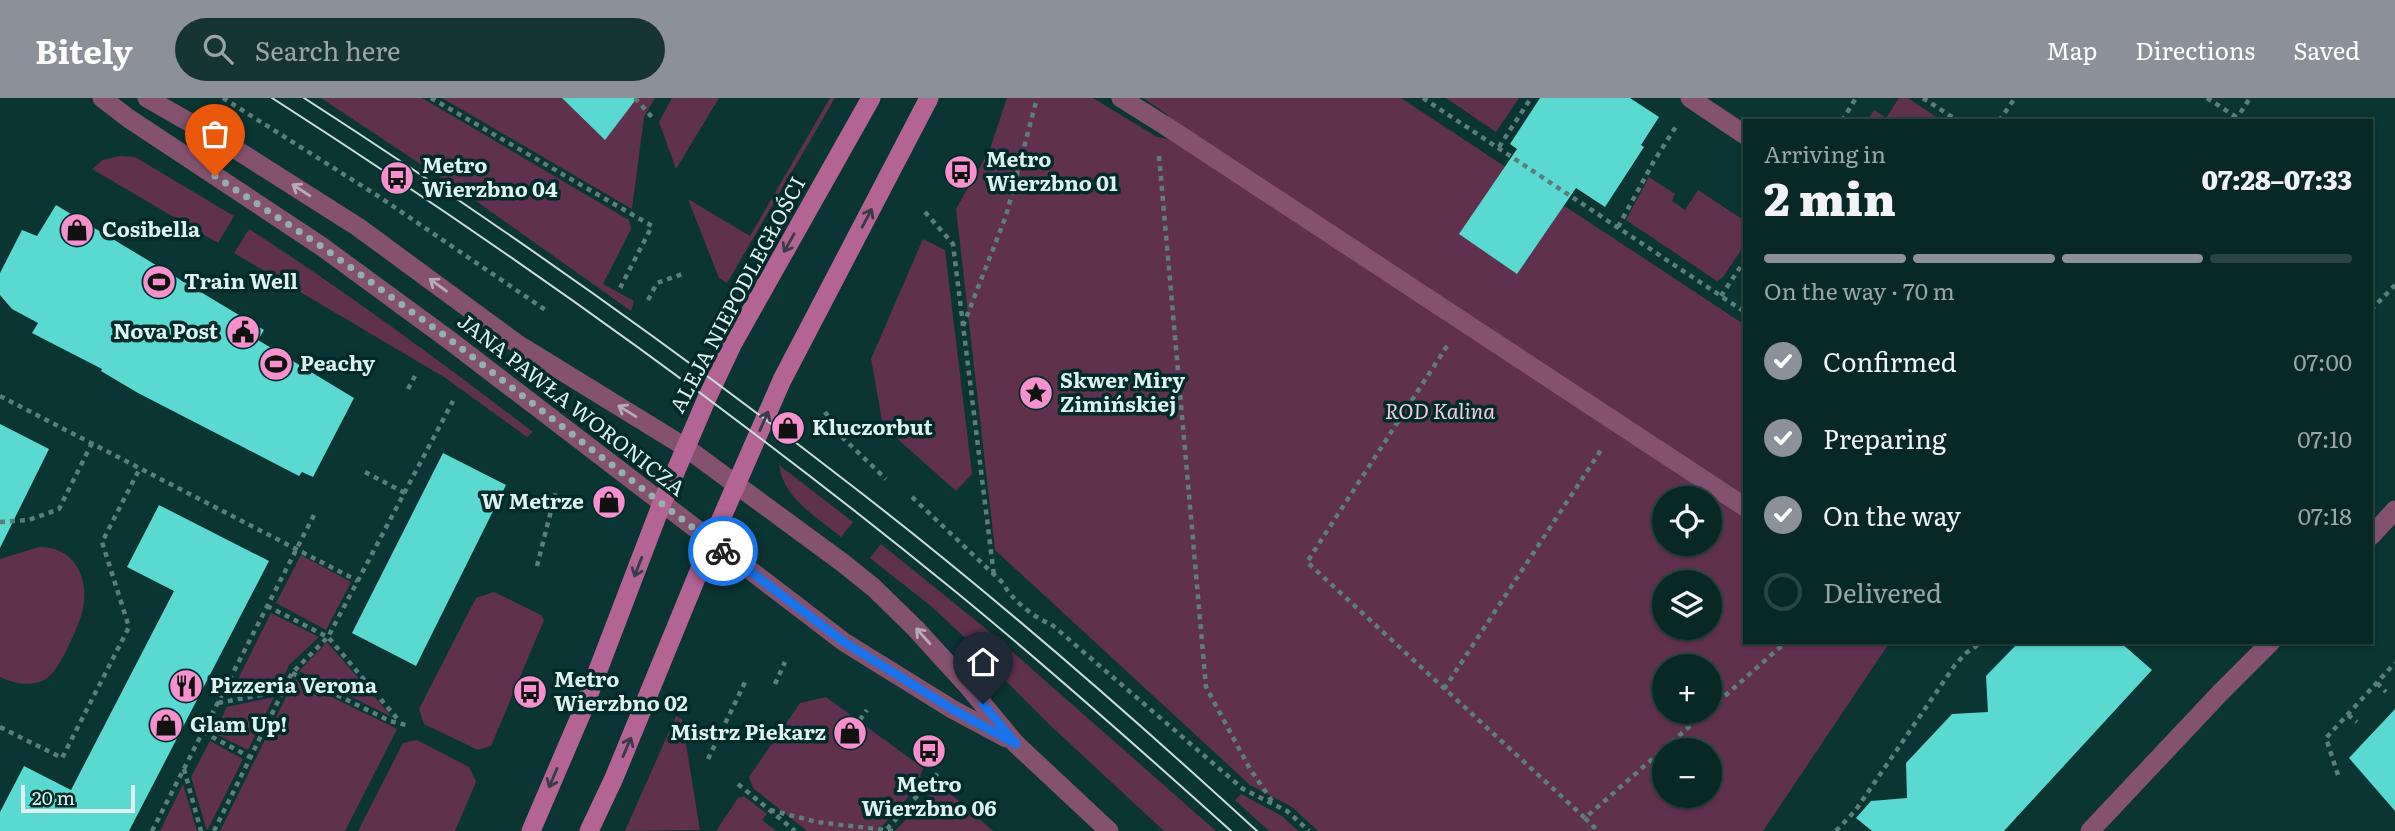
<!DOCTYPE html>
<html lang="en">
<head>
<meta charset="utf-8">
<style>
  :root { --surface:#082826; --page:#163432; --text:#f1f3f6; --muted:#98a6a7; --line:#294443; --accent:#8c9099 }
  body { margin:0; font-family:Literata,serif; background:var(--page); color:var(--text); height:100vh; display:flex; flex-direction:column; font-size:26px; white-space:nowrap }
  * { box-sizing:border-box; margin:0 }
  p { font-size:23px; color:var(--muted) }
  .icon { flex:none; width:38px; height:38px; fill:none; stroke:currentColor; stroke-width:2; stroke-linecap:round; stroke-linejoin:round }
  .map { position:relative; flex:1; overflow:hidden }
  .panel { position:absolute; left:1743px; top:21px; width:630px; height:525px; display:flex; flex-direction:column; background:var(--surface); border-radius:0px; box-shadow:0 2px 5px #0004,0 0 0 2px var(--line) }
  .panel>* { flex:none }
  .controls { position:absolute; left:1652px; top:388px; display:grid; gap:14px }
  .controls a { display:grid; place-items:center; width:70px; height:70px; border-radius:50%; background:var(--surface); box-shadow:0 2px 5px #0004,0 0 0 2px var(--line); font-size:35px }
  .scale { position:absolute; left:21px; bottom:18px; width:114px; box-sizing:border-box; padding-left:7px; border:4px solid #def3f1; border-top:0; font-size:19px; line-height:24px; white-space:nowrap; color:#def3f1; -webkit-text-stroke:5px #002b28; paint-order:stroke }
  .pin { position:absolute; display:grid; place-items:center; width:60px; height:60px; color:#fff; margin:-72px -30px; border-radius:50% 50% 50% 0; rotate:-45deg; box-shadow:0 0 7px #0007 }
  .pin .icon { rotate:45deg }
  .courier { position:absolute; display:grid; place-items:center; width:70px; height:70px; margin:-35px; border:5px solid #1a73e8; border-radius:50%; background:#fff; color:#222; box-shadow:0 2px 9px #0007 }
  .summary em { font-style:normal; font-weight:800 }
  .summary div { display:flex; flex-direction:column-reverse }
  .summary { display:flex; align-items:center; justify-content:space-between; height:119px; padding:0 21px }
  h1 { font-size:46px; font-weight:800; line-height:52px }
  .bar { display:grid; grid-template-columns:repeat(4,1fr); gap:10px 7px; align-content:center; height:84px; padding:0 21px }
  .bar i { height:9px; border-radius:5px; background:var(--line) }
  .bar .active { background:var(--accent) }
  .bar p { grid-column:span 4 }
  ol { padding:0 21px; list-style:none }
  li { display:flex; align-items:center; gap:21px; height:77px }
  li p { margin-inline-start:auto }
  li .icon { padding:7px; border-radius:50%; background:var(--accent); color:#fff; stroke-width:4 }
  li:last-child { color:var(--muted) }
  li i { width:38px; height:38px; border:4px solid var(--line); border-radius:50% }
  header { display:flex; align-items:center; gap:42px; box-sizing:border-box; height:98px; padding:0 35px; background:var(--accent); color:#fff }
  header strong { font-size:33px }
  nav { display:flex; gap:38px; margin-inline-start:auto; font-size:24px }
  .search { width:490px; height:63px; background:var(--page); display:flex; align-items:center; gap:18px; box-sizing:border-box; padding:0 24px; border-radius:38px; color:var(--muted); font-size:26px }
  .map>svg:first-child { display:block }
</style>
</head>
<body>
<header>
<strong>Bitely</strong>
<div class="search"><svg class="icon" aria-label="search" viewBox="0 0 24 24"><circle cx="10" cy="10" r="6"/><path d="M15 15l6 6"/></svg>Search here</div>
<nav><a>Map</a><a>Directions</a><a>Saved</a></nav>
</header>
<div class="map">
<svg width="2395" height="733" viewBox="0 0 2395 733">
  <rect width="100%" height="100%" fill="#0a3532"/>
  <g fill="#5f314d" fill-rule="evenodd">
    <path d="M321,0H422L629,122L631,131L603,186L634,203L631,213L476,103Z"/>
    <path d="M442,0H655L644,19L632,111Z"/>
    <path d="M672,0H719L676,71L659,24Z"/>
    <path d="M830,0H835L727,185L719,180L688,101L750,138Z"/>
    <path d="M1007,0H1093L1157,39L1169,41L1168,17L1143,0H1401L1745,227V544H1890L1763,733H1318L1292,709L1250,687L995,452L956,111L990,51ZM1664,401H1710V446H1664ZM1664,485H1710V530H1664ZM1664,569H1710V614H1664ZM1664,653H1710V698H1664Z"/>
    <path d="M1446,0H1519L1496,34Z"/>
    <path d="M1899,0H1908L1942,23H1867L1874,12L1886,20Z"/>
    <path d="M120,58L135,59L234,118L218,145L92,71L103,62Z"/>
    <path d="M1649,79L1675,96L1672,103L1685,112L1698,92L1745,123V146L1723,179L1717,183L1626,122Z"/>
    <path d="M249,131C347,194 440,263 533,334L527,339L444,279L234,155Z"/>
    <path d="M923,141L945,152L972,376L956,393L883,328L871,261Z"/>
    <path d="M779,367L853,424L841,439C817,419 783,400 779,367Z"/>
    <path d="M881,446L990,534L1216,733H1164L1052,629L974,551L975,549L932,509L870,460Z"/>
    <path d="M39,449C70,448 87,474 84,503C83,518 74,536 68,549C62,561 54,578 42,583C27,589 14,585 0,579V461Z"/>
    <path d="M301,457L351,484L326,532L276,505Z"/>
    <path d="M494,494L541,517L544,522L491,648L478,652L424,626L419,611L476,500Z"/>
    <path d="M271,515L319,539L289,567L279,588L245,595L234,589Z"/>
    <path d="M327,544L392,619L299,573Z"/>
    <path d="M295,581L397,631L345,733H220Z"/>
    <path d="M274,599L248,652L214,635L227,609Z"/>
    <path d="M826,599L923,670L917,689L878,733H807L753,690L749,679L800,605Z"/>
    <path d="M676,618L682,621L700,732L625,733Z"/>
    <path d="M417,642L469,669L476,684L455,733H358L403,645Z"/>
    <path d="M210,643L243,661L207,733L191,679Z"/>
    <path d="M183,686L197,733H160Z"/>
    <path d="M944,690L993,733H895L928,698Z"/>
    <path d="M1241,696L1282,718L1298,733H1269L1235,702Z"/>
    <path d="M744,698L767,716L762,722L776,733H716L738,700Z"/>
  </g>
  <g fill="#59d9d0">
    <path d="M562,0H637L605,42Z"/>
    <path d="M1540,0H1630L1659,19L1641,47L1644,49L1605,109L1576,90L1517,176L1459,136L1517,51L1510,46Z"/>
    <path d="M56,107L264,232L258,242L354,300L313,379L302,374L299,378L138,295L101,273L102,271L32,235L38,225L12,211L0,197V175L22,132L37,138Z"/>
    <path d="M0,326L49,351L0,450Z"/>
    <path d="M443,355L506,387L416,568L352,535Z"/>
    <path d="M159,407L269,463L129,733H0V714L24,668L71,692L174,493L127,469Z"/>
    <path d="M2019,544H2120L2152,572L2004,733H1872L1856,720L1871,703L1907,700L1906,665L1952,616L1988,614L1986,578Z"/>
    <path d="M2395,611V713L2349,660Z"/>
  </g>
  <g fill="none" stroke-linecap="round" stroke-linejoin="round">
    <g stroke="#5b7d7b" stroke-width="4.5" stroke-dasharray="5 5" stroke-linecap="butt">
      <path d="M223,0L378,98L547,213"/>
      <path d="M431,0L652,128L618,194"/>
      <path d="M635,0L652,19"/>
      <path d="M1423,0L1745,214"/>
      <path d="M1923,0L1958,23"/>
      <path d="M2207,0L2242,23"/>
      <path d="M1842,23L1856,0"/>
      <path d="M1999,23L2015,0"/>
      <path d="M2235,23L2250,0"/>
      <path d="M1499,49L1531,0"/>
      <path d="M1159,58L1206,589L1250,671L1274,706"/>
      <path d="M925,114L953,146L994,478"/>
      <path d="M1618,129L1654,63L1677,27"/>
      <path d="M1721,198L1745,162"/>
      <path d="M648,202L657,185L685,175"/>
      <path d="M2371,212L2395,187"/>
      <path d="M963,228L1006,118L1037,0"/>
      <path d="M1447,248L1307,464L1585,720L1706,614"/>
      <path d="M408,291L415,278"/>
      <path d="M0,298L358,483"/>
      <path d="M825,314L843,340L886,381"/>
      <path d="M365,374L405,395"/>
      <path d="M912,399L1003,485C1011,501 1034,520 1051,526L1243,691L1287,713L1309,733"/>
      <path d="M0,424L29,422L59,411L92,345"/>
      <path d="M537,468L556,393"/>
      <path d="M267,508L328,539L400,624"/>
      <path d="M292,575L390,623L406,627"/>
      <path d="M2377,585L2386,594"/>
      <path d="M775,586L785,564"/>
      <path d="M1444,591L1603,349"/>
      <path d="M218,605L282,593"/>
      <path d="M1710,611L1786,544"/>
      <path d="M2348,617L2357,624"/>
      <path d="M0,629L62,660L129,529L102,444L140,370"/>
      <path d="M854,630L867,612"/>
      <path d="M203,634L250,659"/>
      <path d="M708,661L747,580"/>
      <path d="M184,671L201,733"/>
      <path d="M2338,677L2326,640L2395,565"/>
      <path d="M738,686L795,733"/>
      <path d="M770,712L817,724L893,733"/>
      <path d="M1585,720L1598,733"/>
      <path d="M887,731L938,675"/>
      <path d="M152,733L315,415"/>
      <path d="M214,733L292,575L328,539L453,303"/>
      <path d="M1836,733L1855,713L1955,567L1966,555L1982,544"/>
    </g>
    <path stroke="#84526f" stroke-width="19" d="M1121,0L1169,30"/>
    <path stroke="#84526f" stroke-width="19" d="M1169,30L1745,409"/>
    <g stroke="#84526f" stroke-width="19">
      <path d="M1690,0L1745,37"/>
      <path d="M2371,438L2395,412"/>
      <path d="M2090,733L2220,595L2271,544"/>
    </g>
    <g stroke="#84526f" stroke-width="19">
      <path d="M102,0L128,20L321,148L448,241L844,544L952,611L1006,640"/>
      <path d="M147,0L229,47L358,129L516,245L685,349L843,465L874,490L916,531L966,586L1016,646L1109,733"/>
    </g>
    <g stroke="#b36494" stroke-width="19">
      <path d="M531,733L582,614L662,405L707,300L733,245L871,0"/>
      <path d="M589,733L614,680L711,444L782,282L929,0"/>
    </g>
    <g stroke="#c7dedc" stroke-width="2">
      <path d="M272,0C509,152 738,316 956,494C1050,571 1141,652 1231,733"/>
      <path d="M304,0C490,120 672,248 847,384C989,493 1125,612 1257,733"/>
    </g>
  </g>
  <defs><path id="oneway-shaft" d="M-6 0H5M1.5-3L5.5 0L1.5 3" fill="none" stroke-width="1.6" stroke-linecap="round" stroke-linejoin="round" transform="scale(1.75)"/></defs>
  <g stroke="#b6abb6">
    <use href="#oneway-shaft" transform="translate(301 92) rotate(-147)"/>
    <use href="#oneway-shaft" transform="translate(438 187) rotate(-144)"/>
    <use href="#oneway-shaft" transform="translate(627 313) rotate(-148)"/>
    <use href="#oneway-shaft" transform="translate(923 538) rotate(-132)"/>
  </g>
  <g stroke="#363c48">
    <use href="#oneway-shaft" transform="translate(867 120) rotate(-62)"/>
    <use href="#oneway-shaft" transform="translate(789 145) rotate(119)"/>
    <use href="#oneway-shaft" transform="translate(764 323) rotate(-66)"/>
    <use href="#oneway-shaft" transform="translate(638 469) rotate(111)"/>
    <use href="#oneway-shaft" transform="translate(627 649) rotate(-67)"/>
    <use href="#oneway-shaft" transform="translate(553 680) rotate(113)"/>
  </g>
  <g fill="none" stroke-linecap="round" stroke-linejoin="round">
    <path stroke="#94b0ae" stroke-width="7" stroke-dasharray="0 12.6" d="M215,78L321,148L448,240L723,453"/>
    <path stroke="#1a73e8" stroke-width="9" d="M723,453L844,544L952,611L1016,646L983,606"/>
  </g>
  <defs>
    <g id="bus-disc" transform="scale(1.75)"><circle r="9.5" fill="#f790ce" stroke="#002b28"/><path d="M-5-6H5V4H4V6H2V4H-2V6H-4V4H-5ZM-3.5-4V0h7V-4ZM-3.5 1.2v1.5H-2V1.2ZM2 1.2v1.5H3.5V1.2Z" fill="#111"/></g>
    <g id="shop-disc" transform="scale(1.75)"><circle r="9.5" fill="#f790ce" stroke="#002b28"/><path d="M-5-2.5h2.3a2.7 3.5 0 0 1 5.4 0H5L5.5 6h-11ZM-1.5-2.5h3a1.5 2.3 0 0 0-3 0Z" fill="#111"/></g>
    <g id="stadium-disc" transform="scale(1.75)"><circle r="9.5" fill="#f790ce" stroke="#002b28"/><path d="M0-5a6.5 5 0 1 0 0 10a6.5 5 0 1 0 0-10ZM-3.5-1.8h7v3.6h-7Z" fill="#111"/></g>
    <g id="civic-disc" transform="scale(1.75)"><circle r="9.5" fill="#f790ce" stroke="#002b28"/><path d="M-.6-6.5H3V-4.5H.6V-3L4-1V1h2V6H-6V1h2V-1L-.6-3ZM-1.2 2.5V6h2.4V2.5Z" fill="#111"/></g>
    <g id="sight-disc" transform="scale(1.75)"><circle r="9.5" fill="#f790ce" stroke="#002b28"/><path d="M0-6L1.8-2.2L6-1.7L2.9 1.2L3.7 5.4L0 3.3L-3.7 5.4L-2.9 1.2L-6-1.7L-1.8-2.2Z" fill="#111"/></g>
    <g id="restaurant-disc" transform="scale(1.75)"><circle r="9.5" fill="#f790ce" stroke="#002b28"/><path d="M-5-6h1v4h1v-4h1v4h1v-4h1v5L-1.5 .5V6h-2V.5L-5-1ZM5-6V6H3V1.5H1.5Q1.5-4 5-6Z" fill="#111"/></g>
  </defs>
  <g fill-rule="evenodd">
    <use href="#bus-disc" x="961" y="74"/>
    <use href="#bus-disc" x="397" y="80"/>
    <use href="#shop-disc" x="77" y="132"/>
    <use href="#stadium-disc" x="159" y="184"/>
    <use href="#civic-disc" x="243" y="234"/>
    <use href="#stadium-disc" x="276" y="266"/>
    <use href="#sight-disc" x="1036" y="295"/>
    <use href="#shop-disc" x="788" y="330"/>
    <use href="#shop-disc" x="609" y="404"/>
    <use href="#restaurant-disc" x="186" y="588"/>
    <use href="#bus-disc" x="530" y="594"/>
    <use href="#shop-disc" x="166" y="627"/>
    <use href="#shop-disc" x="850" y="635"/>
    <use href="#bus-disc" x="929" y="653"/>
  </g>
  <g text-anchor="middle" stroke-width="7" stroke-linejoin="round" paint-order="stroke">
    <g font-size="21" font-weight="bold" fill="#def3f1" stroke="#002b28" text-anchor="start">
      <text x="986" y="69">Metro<tspan x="986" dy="24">Wierzbno 01</tspan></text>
      <text x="422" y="75">Metro<tspan x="422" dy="24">Wierzbno 04</tspan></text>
      <text x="102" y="139">Cosibella</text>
      <text x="184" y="191">Train Well</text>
      <text x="218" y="241" text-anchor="end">Nova Post</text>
      <text x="300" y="273">Peachy</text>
      <text x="1060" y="290">Skwer Miry<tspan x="1060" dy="24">Zimińskiej</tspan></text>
      <text x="812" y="337">Kluczorbut</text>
      <text x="584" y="411" text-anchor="end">W Metrze</text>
      <text x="554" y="589">Metro<tspan x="554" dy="24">Wierzbno 02</tspan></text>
      <text x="210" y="595">Pizzeria Verona</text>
      <text x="190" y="634">Glam Up!</text>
      <text x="826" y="642" text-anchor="end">Mistrz Piekarz</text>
      <text x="929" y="694" text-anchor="middle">Metro<tspan x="929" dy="24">Wierzbno 06</tspan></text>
    </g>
    <g font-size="21" fill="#def3f1" stroke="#002b28">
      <text transform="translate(738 197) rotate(-62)" y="7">ALEJA NIEPODLEGŁOŚCI</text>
      <text transform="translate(571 307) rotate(38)" y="7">JANA PAWŁA WORONICZA</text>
    </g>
    <g font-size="21" font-style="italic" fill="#f4c9e1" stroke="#002b28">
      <text x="1440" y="321">ROD Kalina</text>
    </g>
  </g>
</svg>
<div class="controls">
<a><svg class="icon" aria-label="locate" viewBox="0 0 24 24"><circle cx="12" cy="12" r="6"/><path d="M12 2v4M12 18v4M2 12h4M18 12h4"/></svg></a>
<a><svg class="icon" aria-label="layers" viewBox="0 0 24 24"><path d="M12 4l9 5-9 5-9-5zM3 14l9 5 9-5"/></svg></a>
<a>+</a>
<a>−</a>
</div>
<div class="scale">20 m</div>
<div class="pin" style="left:215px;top:78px;background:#ea580c"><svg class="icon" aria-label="bag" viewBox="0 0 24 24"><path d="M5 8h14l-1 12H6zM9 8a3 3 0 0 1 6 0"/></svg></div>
<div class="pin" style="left:983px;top:606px;background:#1f2937"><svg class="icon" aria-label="home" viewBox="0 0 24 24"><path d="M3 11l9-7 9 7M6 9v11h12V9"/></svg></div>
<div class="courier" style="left:723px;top:453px"><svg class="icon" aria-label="bike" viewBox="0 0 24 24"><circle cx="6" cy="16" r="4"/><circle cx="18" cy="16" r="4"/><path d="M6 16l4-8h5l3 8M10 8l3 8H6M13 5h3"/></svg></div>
<section class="panel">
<div class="summary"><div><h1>2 min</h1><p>Arriving in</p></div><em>07:28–07:33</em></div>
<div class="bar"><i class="active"></i><i class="active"></i><i class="active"></i><i></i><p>On the way · 70 m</p></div>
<ol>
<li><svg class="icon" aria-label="check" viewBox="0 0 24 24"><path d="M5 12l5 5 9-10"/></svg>Confirmed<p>07:00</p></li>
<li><svg class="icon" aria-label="check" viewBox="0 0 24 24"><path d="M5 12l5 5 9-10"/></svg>Preparing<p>07:10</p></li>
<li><svg class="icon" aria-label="check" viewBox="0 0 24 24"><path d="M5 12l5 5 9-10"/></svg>On the way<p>07:18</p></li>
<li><i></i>Delivered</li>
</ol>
</section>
</div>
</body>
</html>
